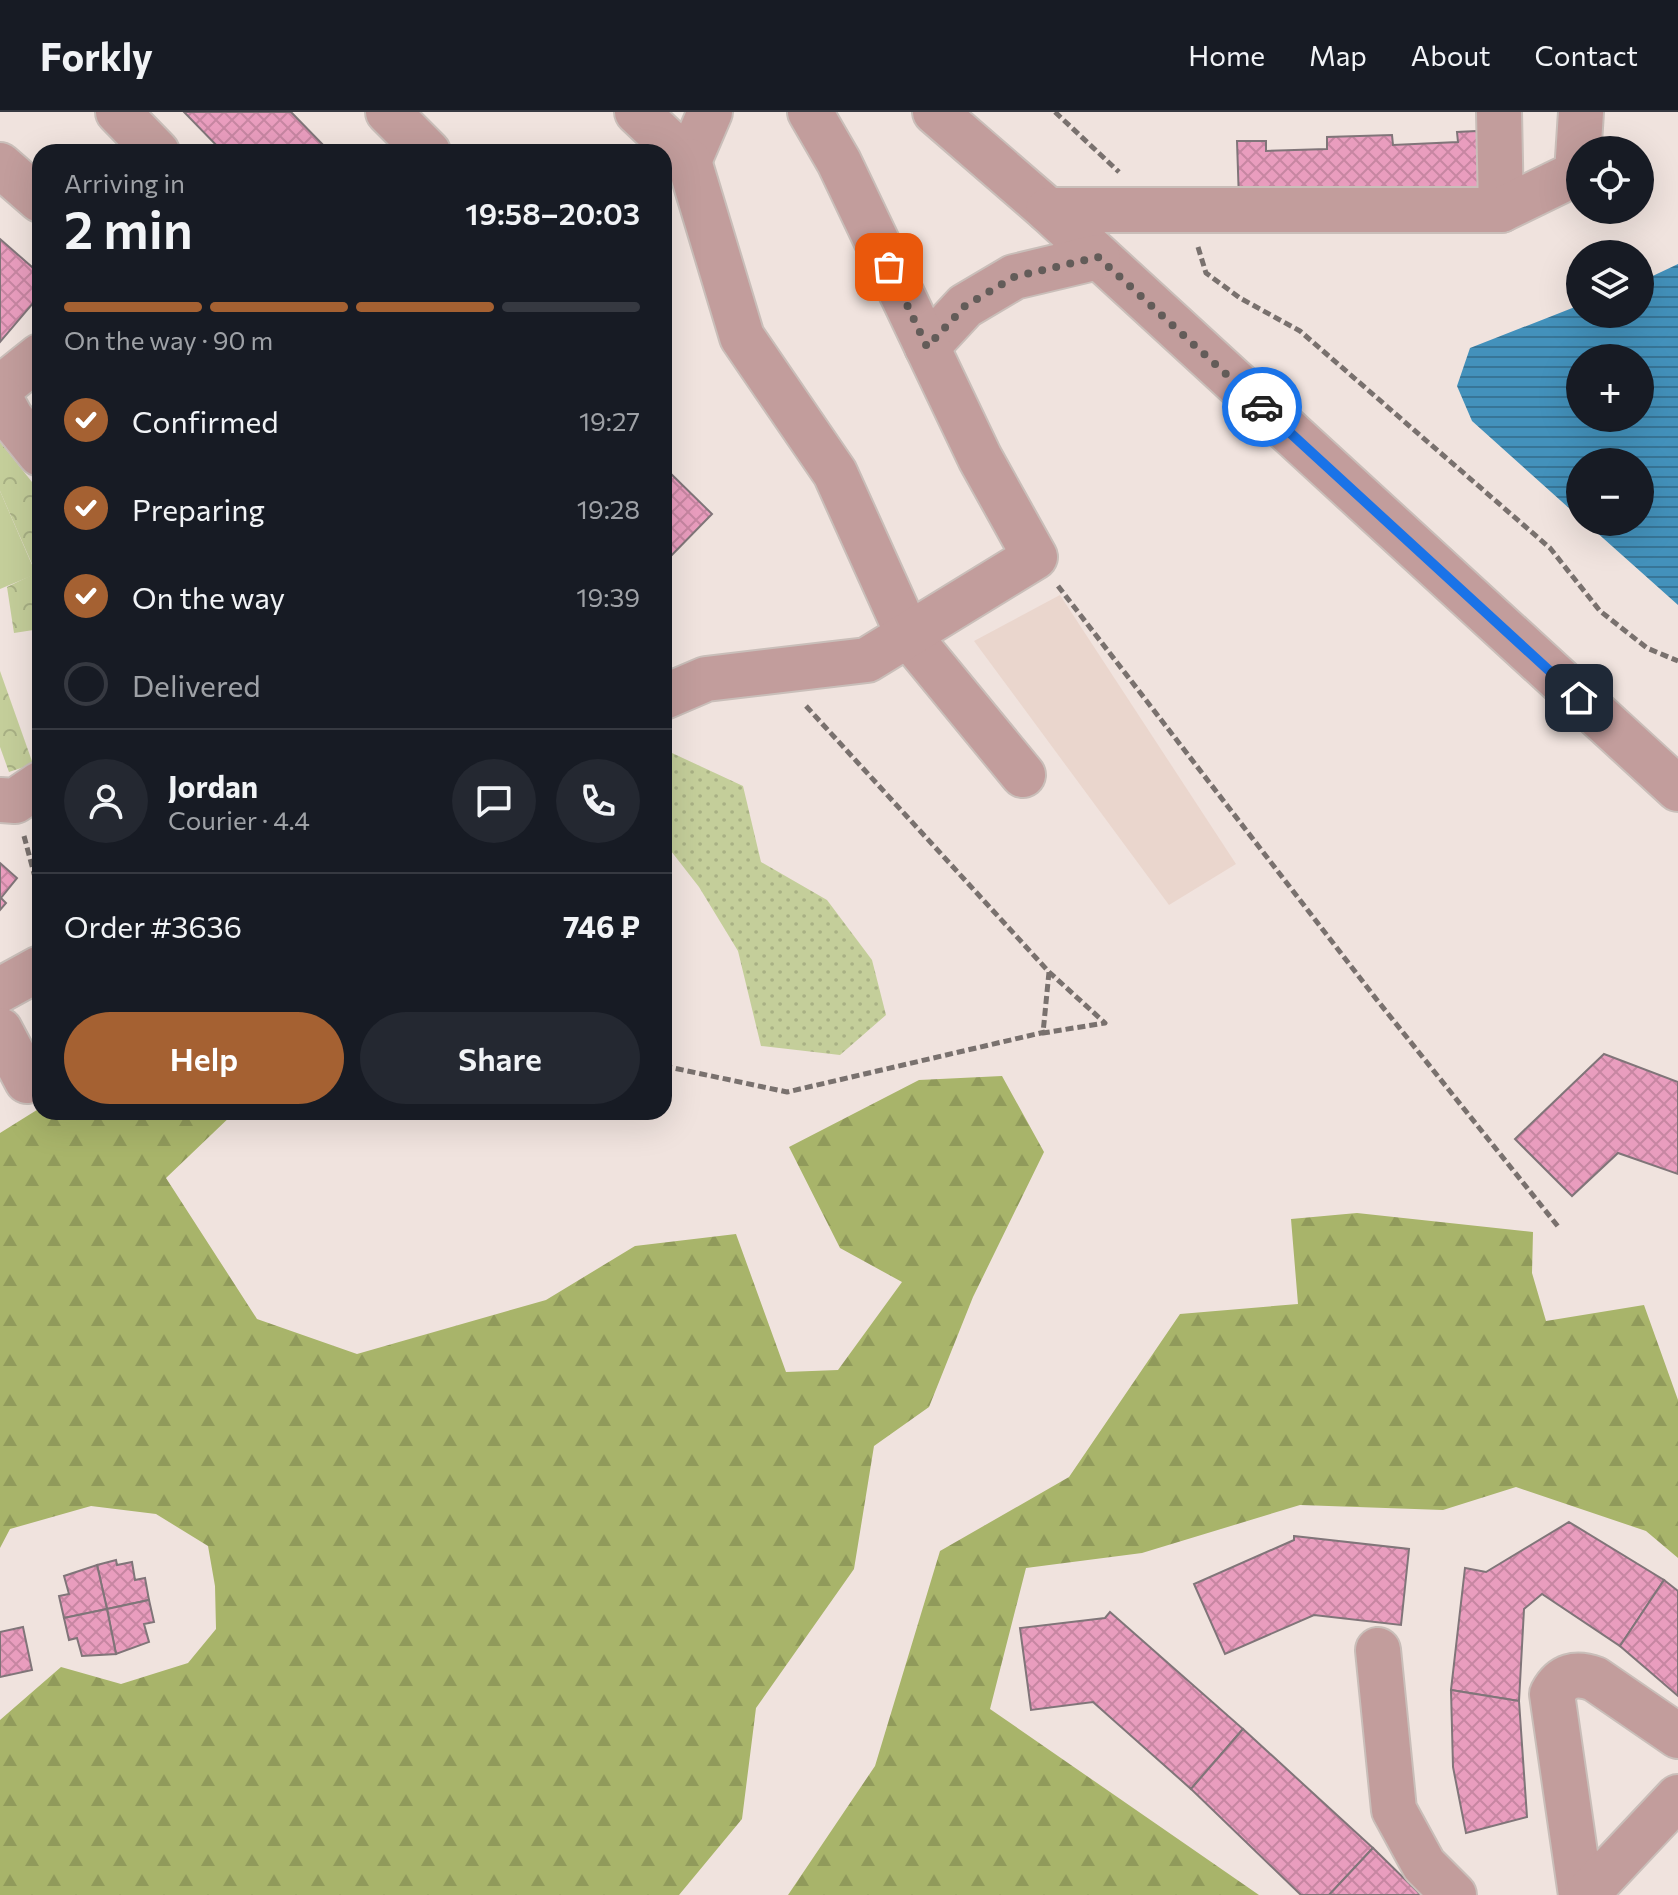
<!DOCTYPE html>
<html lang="en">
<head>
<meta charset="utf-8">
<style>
  :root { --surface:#171b24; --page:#242831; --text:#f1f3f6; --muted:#9ea1a6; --line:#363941; --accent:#a56132 }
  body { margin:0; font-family:Commissioner,sans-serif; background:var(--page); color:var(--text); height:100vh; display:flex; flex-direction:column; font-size:30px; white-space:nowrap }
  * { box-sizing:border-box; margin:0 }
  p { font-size:26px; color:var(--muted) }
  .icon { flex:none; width:44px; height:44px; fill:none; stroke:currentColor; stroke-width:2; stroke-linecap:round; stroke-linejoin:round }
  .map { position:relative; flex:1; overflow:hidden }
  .sheet { position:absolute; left:32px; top:32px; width:640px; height:976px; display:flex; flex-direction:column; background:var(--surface); border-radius:24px; box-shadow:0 8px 32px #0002 }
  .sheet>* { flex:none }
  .controls { position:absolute; left:1566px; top:24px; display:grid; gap:16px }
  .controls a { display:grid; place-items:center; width:88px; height:88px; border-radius:50%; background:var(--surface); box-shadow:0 8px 32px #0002; font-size:40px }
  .pin { position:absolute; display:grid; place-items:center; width:68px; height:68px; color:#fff; margin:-34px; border-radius:16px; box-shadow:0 4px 12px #0006 }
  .courier { position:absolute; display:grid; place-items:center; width:80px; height:80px; margin:-40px; border:6px solid #1a73e8; border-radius:50%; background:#fff; color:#222; box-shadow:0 2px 10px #0007 }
  .headline em { font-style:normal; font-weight:600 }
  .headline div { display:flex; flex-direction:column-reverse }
  .headline { display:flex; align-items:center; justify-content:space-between; height:136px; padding:0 32px }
  h1 { font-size:52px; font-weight:600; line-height:60px }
  .bar { display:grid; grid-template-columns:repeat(4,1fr); gap:12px 8px; align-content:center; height:96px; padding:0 32px }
  .bar i { height:10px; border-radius:6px; background:var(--line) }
  .bar .on { background:var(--accent) }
  .bar p { grid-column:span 4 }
  .line { display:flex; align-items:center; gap:20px; padding:0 32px; border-top:2px solid var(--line) }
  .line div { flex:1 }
  .round { display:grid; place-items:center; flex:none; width:84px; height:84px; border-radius:42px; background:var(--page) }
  ol { padding:0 32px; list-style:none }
  li { display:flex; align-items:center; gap:24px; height:88px }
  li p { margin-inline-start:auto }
  li .icon { padding:8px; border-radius:50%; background:var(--accent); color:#fff; stroke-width:4 }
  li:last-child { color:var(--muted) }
  li i { width:44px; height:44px; border:4px solid var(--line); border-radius:50% }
  .cta { display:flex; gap:16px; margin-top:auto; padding:16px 32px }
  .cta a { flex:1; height:92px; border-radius:48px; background:var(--accent); color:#fff; font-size:32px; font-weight:600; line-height:92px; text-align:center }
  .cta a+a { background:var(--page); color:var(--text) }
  header { display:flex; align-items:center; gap:48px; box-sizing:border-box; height:112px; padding:0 40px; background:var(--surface); border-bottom:2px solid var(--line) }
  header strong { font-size:38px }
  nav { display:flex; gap:44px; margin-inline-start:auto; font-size:28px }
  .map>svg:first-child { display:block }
</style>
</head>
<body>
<header>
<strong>Forkly</strong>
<nav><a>Home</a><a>Map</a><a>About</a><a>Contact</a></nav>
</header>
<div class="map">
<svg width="1678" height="1783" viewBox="0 0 1678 1783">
  <defs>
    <pattern id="grass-dots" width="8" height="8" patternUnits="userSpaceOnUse" patternTransform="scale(2)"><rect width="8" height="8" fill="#c4ce9a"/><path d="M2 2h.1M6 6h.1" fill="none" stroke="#a8b084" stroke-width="1.8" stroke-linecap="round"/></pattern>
    <pattern id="forest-firs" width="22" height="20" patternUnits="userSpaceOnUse" patternTransform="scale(2)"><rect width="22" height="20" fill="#a8b46a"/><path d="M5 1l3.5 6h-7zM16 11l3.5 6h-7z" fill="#909a5b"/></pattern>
    <pattern id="park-crowns" width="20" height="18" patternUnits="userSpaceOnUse" patternTransform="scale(2)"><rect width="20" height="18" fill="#c4ce9a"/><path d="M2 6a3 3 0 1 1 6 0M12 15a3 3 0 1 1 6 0" fill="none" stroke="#a8b084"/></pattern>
    <pattern id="water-rules" width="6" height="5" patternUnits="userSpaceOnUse" patternTransform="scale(2)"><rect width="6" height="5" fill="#4391bb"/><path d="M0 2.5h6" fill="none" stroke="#377597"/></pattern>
    <pattern id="building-cross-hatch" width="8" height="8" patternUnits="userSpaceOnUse" patternTransform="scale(2)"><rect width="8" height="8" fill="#e99dbe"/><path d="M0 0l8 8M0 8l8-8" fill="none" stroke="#c786a2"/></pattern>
  </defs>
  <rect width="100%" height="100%" fill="#f0e3de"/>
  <path fill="#ead6cd" d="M1060,483L1236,752L1169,793L974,529Z"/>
  <path fill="url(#grass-dots)" d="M672,641L743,674L761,750L827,788L872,848L886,903L840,943L761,934L738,839L699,775L664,730V683Z"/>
  <g fill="url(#forest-firs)">
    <path d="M1002,964L1044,1040L973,1185L929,1295L874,1334L854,1457L756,1596L742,1707L679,1783H0V1608L61,1555L121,1572L188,1551L216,1517L215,1474L208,1434L156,1402L91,1394L10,1417L0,1436V1021L40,996V1000H235L166,1066L257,1207L357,1242L546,1188L635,1134L736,1122L786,1260L838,1258L902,1170L840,1136L789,1035L919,968Z"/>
    <path d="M1357,1101L1533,1120L1532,1161L1546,1209L1644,1193L1678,1288V1446L1646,1419L1516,1375L1443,1398L1300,1393L1142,1441L1026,1456L990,1597L1259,1783H788L875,1654L940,1439L1069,1365L1180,1202L1298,1192L1291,1107Z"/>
  </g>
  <g fill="url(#park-crowns)">
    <path d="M0,330L40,380V517L14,521L7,475L36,461L0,379Z"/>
    <path d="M0,559L33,652L9,660L0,635Z"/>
  </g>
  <path fill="#c4ce9a" d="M0,379L36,462L0,477Z"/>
  <path fill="url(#water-rules)" fill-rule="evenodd" d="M1678,152V493L1585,410H1640V350H1580V406L1472,309L1457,274L1470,236L1580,193V202H1640V170ZM1580,246H1640V306H1580Z"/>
  <g fill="url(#building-cross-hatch)" stroke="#807579" stroke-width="2">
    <path d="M184,0H291L330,40H223Z"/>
    <path d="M1497,18L1499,80L1239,89L1237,29H1266V39L1327,37V25L1392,23L1393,33L1458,30L1457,20Z"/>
    <path d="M0,127L40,162V183L0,230Z"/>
    <path d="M664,355L712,402L664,451Z"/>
    <path d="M0,751L17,766L1,786L6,791L0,798Z"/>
    <path d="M1604,942L1678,970V1062L1618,1041L1572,1084L1515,1027Z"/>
    <path d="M1569,1410L1664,1468L1620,1534L1542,1482L1524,1497L1519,1589L1451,1578L1465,1456L1486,1460Z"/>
    <path d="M1294,1424L1409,1437L1401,1513L1314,1503L1225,1542L1194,1472L1294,1428Z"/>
    <path d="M116,1448L117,1453L132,1450L135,1468L145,1466L149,1488L107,1497L97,1453Z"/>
    <path d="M97,1453L107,1497L64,1506L59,1484L69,1482L64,1464Z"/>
    <path d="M1664,1468L1678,1479V1584L1620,1534Z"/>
    <path d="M149,1488L154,1510L144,1512L149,1530L116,1542L107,1497Z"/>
    <path d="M107,1497L116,1542L82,1544L77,1526L69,1528L64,1506Z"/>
    <path d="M1110,1500L1243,1617L1191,1677L1093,1590L1031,1598L1020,1516L1105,1506Z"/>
    <path d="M23,1515L32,1558L0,1565V1520Z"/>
    <path d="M1451,1578L1519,1589L1527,1705L1466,1721L1453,1655Z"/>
    <path d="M1243,1617L1373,1736L1329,1783H1301L1191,1677Z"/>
    <path d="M1373,1736L1421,1783H1329Z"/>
  </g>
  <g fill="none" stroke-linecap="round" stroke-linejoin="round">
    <g stroke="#c9beb9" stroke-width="48">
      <g id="minor">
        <path d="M118,0L157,40"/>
        <path d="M388,0L428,40"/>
        <path d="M637,0L689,49L710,0"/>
        <path d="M935,0L1048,98L1678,677"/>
        <path d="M1499,0L1501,98"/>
        <path d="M689,49L742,225L835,361L908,523L1023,663"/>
        <path d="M0,53L40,88"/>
        <path d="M1048,98H1501L1577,61L1581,0"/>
        <path d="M927,235L965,194L1014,165L1098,145"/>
        <path d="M0,276L40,244"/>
        <path d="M0,286L11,306L40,342"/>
        <path d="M664,585L706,567L867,548L1035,445L980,346L839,50L810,0"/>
        <path d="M0,688L15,689L40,672"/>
        <path d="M0,878L40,856"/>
        <path d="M0,918L27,969"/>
        <path d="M1378,1538L1394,1698L1424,1753L1454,1783"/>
        <path d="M1581,1783L1552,1582C1562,1563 1576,1560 1595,1567L1678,1624"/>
        <path d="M1586,1783L1678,1685"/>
      </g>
    </g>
    <g stroke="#79716e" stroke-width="5" stroke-dasharray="8 4" stroke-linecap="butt">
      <path d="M1055,0L1119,60"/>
      <path d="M1198,135L1206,161L1240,186L1300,219L1550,436L1600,499L1647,536L1678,549"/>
      <path d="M1058,474L1377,888L1560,1117"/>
      <path d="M806,594L1049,860L1105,911L1043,921L1049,860"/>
      <path d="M24,724L40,784"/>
      <path d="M664,954L787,980L1045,920"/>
    </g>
    <use href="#minor" stroke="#c29d9c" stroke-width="44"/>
  </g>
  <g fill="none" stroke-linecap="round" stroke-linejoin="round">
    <path stroke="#635c59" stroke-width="8" stroke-dasharray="0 14.4" d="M889,155L927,235L965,194L1014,165L1098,145L1262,295"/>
    <path stroke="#1a73e8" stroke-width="10" d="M1262,295L1579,586"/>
  </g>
</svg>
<div class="controls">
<a><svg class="icon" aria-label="locate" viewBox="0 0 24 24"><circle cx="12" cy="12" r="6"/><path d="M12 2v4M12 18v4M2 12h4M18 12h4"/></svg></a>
<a><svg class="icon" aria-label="layers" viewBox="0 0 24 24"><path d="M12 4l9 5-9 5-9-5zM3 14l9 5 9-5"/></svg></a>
<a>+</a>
<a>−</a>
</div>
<div class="pin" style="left:889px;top:155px;background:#ea580c"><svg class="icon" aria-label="bag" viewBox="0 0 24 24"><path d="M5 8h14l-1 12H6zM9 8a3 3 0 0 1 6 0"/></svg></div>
<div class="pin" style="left:1579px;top:586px;background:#1f2937"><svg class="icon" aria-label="home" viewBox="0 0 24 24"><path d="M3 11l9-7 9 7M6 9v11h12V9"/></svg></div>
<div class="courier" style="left:1262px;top:295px"><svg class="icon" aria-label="car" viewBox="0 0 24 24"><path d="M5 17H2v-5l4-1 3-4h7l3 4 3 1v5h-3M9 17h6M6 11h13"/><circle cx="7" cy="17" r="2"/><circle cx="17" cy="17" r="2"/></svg></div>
<section class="sheet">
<div class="headline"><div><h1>2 min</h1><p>Arriving in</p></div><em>19:58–20:03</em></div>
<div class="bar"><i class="on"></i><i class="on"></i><i class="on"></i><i></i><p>On the way · 90 m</p></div>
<ol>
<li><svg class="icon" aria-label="check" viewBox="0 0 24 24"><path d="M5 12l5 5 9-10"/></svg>Confirmed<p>19:27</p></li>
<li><svg class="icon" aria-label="check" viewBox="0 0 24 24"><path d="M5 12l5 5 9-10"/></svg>Preparing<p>19:28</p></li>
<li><svg class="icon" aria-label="check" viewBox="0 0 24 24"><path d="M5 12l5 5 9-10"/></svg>On the way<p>19:39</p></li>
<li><i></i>Delivered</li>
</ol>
<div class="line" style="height:144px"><a class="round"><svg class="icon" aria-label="person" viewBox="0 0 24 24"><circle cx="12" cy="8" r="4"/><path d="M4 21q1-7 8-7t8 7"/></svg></a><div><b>Jordan</b><p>Courier · 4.4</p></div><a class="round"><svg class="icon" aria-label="chat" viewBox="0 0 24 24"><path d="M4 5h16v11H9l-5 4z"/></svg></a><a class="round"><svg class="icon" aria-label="phone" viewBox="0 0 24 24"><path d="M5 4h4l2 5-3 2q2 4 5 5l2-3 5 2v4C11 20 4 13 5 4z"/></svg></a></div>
<div class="line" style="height:104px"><div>Order #3636</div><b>746 ₽</b></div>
<div class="cta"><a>Help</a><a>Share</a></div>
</section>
</div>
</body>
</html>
